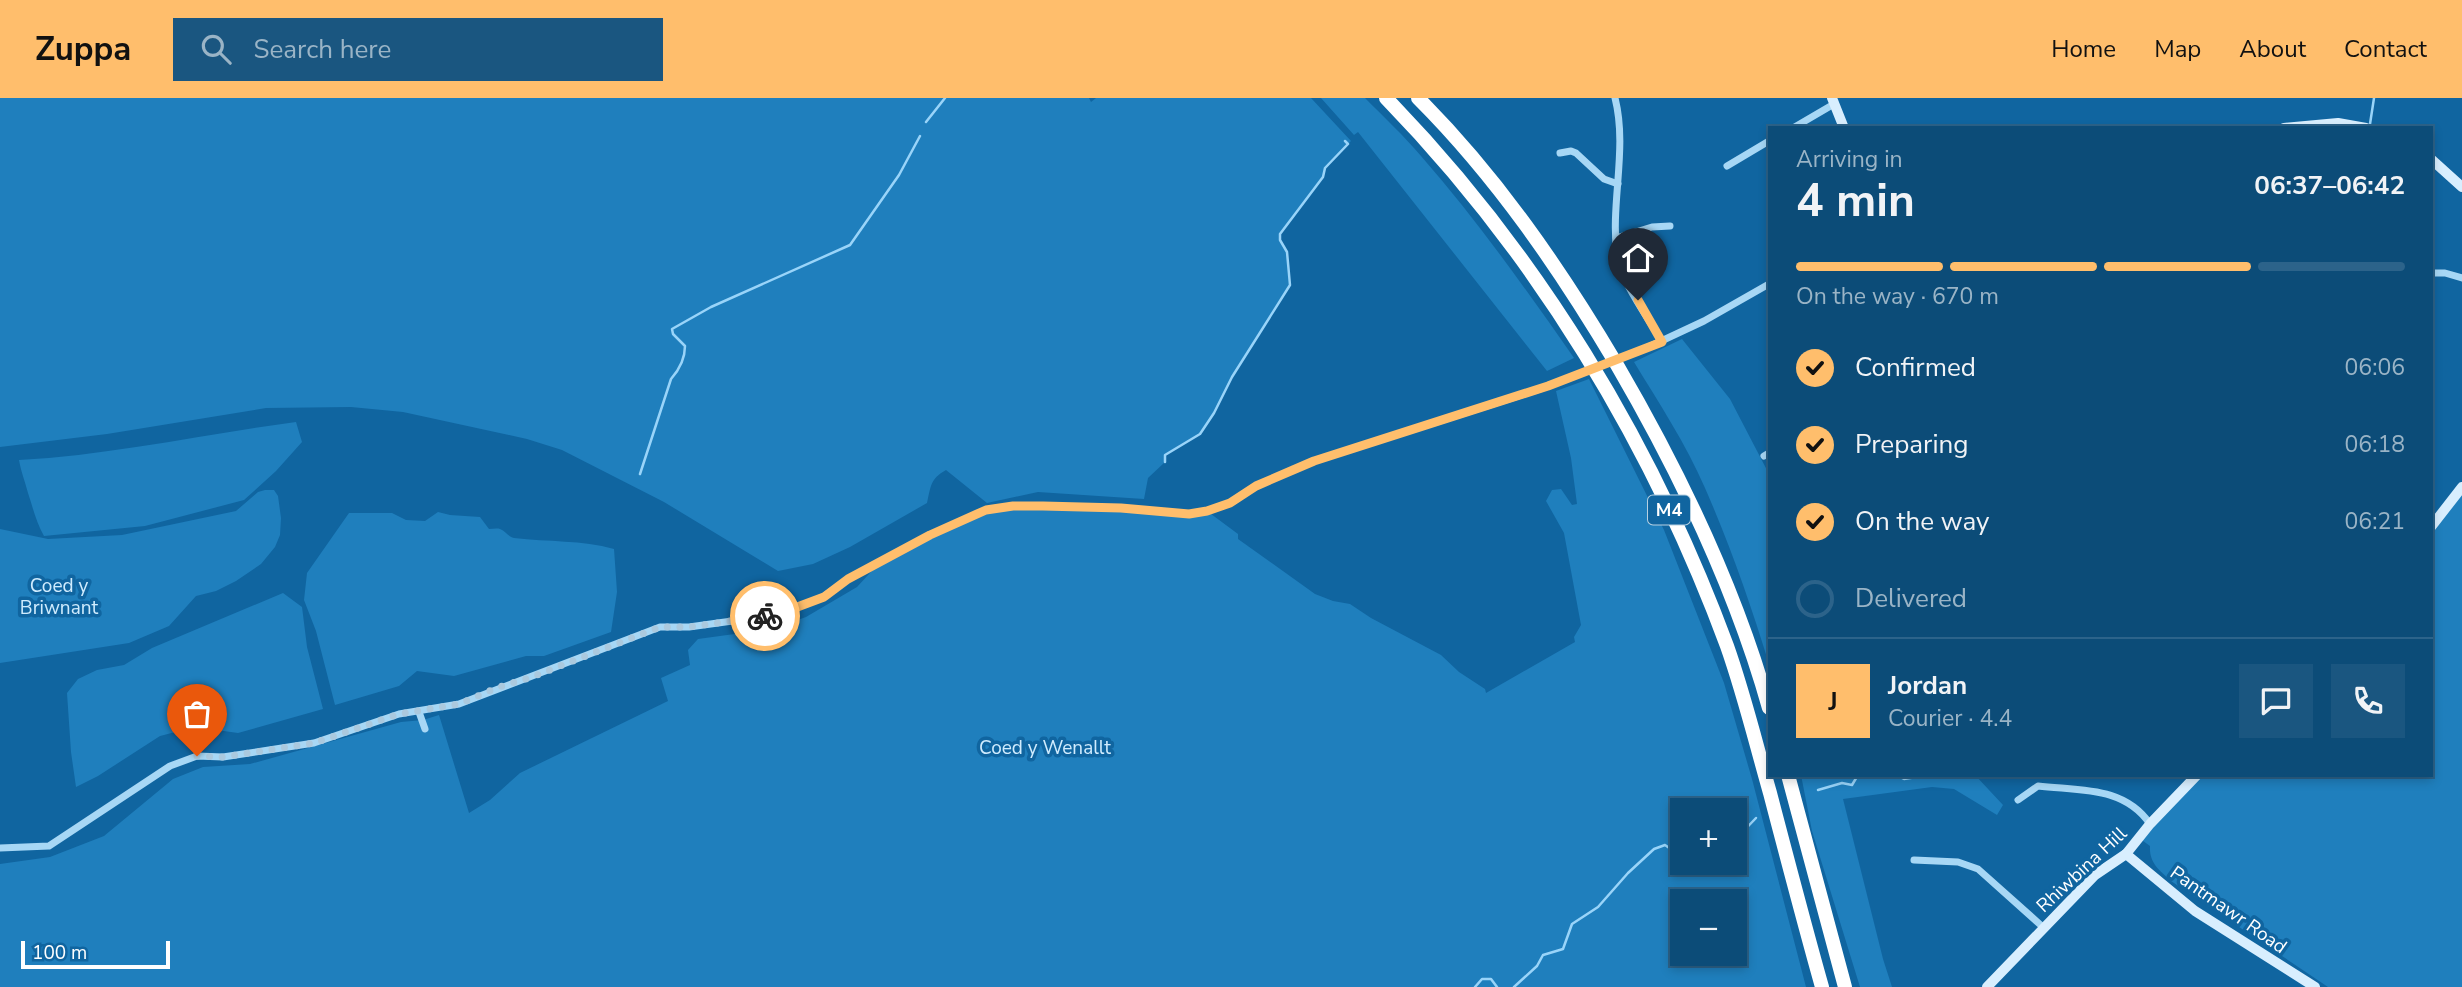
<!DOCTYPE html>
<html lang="en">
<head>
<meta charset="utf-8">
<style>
  :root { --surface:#0c4c78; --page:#1a5680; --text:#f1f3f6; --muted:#9ab4c6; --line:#2c638a; --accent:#ffbe6c }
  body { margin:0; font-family:"Nunito Sans",sans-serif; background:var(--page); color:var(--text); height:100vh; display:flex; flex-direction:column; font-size:26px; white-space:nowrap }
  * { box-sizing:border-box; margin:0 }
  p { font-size:23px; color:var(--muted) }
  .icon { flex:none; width:38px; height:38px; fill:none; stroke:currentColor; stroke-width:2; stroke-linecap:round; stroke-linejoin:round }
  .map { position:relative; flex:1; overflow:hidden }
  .details { position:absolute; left:1768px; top:28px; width:665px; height:651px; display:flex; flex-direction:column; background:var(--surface); border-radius:0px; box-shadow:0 4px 10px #0003,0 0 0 2px var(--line) }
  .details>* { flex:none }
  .buttons { position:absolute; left:1670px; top:700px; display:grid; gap:14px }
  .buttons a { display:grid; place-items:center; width:77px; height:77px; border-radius:0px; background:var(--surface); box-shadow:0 4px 10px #0003,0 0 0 2px var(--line); font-size:35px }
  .scale { position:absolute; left:21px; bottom:18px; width:149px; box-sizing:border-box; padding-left:7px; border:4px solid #fff; border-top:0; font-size:19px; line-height:24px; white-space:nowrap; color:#fff; -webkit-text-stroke:5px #1065a0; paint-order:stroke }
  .pin { position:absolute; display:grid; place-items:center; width:60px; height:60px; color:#fff; margin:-72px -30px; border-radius:50% 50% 50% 0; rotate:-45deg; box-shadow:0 0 7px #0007 }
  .pin .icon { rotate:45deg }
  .courier { position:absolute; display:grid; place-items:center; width:70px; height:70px; margin:-35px; border:5px solid #ffbe6c; border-radius:50%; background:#fff; color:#222; box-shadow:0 2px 9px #0007 }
  .headline em { font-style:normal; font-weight:700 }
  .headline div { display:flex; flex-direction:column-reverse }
  .headline { display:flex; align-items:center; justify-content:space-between; height:119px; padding:0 28px }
  h1 { font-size:46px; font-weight:700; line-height:52px }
  .bar { display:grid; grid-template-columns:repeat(4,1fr); gap:10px 7px; align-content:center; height:84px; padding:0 28px }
  .bar i { height:9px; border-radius:5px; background:var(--line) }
  .bar .selected { background:var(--accent) }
  .bar p { grid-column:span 4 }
  .line { display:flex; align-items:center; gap:18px; padding:0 28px; border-top:2px solid var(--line) }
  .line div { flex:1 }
  .round { display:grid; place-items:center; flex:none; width:74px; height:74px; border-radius:0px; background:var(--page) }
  ol { padding:0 28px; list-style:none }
  li { display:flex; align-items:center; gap:21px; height:77px }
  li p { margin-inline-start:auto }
  li .icon { padding:7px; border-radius:50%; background:var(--accent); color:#111; stroke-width:4 }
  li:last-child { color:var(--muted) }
  li i { width:38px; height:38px; border:4px solid var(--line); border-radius:50% }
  header { display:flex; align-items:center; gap:42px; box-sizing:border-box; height:98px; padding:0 35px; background:var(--accent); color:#111 }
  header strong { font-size:33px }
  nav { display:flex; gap:38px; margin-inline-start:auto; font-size:24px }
  .search { width:490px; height:63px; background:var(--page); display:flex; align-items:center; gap:18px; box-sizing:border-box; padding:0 24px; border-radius:0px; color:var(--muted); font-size:26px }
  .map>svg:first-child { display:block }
</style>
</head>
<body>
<header>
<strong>Zuppa</strong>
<div class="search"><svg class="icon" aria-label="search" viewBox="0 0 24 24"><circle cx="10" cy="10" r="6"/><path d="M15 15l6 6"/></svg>Search here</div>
<nav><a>Home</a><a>Map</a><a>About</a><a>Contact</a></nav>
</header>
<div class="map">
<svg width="2462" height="889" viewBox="0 0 2462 889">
  <rect width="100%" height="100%" fill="#1065a0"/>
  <g fill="#1f7fbd" fill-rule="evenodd">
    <path d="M0,0H1089L1091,4L1096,0H1311L1351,43L1325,70L1323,79L1280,136V142L1287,154L1290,187L1232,279L1214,315L1200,336L1166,357L1165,364L1148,380L1144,401L1038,394L987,405L946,372C930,381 931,388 927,405L850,449L813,466L778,473L664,404L562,352L527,341L403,314L351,309L266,310L107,336L0,349Z"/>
    <path d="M1321,0H1365C1384,19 1404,38 1421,58C1477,122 1525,190 1574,260L1547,273L1358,34L1354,37Z"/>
    <path d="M1682,241L1730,301L1769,376V566C1751,507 1730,447 1705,390C1686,346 1659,305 1634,264Z"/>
    <path d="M1589,281L1664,432L1724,585L1752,681L1806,889H0V766L50,759L104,738L173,681L203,669L250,666L401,624L423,622L439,617L469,715L490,702L520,675L668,603L661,580L690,567L688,552L698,541L772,531L806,519L857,489L880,464L960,423L1013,408L1160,415L1207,413L1238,436V441L1315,496L1333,503L1350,506L1371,520L1441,557L1459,574L1485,591L1486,595L1575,544L1574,539L1581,527L1564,435L1546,403L1552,392L1561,391L1572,407L1577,406L1571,360L1556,293ZM1682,712H1734V765H1682ZM1682,803H1734V856H1682Z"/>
    <path d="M296,324L302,344L276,373L244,402L145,428L44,438C36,424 33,410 28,395C25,383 21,374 19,362C112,357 204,336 296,324Z"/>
    <path d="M2462,389V889H2328L2171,783C2159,772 2149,765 2150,748L2139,740L2198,677H2431V429Z"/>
    <path d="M265,392H274L278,398L281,420L280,437L275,449L261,466L236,483L216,493L196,498L169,528L129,545L0,565V431L48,441L122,437L236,413L258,394Z"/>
    <path d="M438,414L450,417L480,419L489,431C493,431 497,430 500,431C506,433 508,439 514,440C548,444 582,442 614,451L617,494L611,534L544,558H526L454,578L417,573L399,588L335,607L316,533L304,502L307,475L349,415H392L406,422L425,423Z"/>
    <path d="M283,495L302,509L307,549L323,611L238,635L195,629L160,638L98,678L76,689L71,654L67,595L78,581L97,572L124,567L152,550Z"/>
    <path d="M1801,677H1975L2003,707L1997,717L1954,691L1932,689L1843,701L1883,861L1892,889H1860L1812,733Z"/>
  </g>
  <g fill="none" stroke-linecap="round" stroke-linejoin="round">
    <g stroke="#99d4f9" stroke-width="2.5">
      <path d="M926,24L945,0"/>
      <path d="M2370,26L2374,0"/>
      <path d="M1165,364V357L1200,336L1214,315L1232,279L1290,187L1287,154L1280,142V136L1323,79L1325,70L1348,46L1345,43"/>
      <path d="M640,376L671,281C679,272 685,260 685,248L673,236L672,231L711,209L850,147L899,77L920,38"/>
      <path d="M1880,677H1886"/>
      <path d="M1896,677L1904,681L1929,677"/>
      <path d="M1818,692L1842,685L1852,687L1858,677"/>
      <path d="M1734,743L1756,720"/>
      <path d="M1475,889L1482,881H1491L1497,889"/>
      <path d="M1514,889L1537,868L1543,857L1563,851L1572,826L1598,809L1628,775L1654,751L1665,747L1682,759"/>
    </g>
    <g stroke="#a7d7f5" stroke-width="7">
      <path d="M1615,0C1628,51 1610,105 1617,157C1621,184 1648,219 1662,244"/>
      <path d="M1793,30L1834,6"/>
      <path d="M1560,55L1571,53L1576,55L1604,81L1618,86"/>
      <path d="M1727,68L1769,43"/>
      <path d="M1616,140L1652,129L1670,128"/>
      <path d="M2431,175H2445L2462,180"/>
      <path d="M1764,358L1769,355"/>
      <path d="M419,614L425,631"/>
      <path d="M2018,702L2038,688C2080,693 2124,688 2150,726"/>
      <path d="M0,750L49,748L170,668L197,658L223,659L314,645L399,616L459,606L660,529H689L776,517L823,499L848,481L930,437L986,412L1013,408H1043L1121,410L1189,416L1207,413L1230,405L1256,388L1314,363L1540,291L1642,252L1704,223L1769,186"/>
      <path d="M1914,762L1958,764L1978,771L2044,830"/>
    </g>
    <g stroke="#d8eefe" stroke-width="10">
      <path d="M1832,0L1844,30"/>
      <path d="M2284,30L2338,25L2366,30"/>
      <path d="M2431,61L2462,89"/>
      <path d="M2431,429L2462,389"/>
      <path d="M2126,756L2195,813L2315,889"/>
      <path d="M1987,889L2095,777L2126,756L2150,726L2197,677"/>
    </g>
    <g stroke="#fff" stroke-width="14">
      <path d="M1386,0C1537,155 1652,345 1727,548C1744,596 1756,646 1770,695C1787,760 1804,825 1822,889"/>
      <path d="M1418,0C1497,79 1560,171 1617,267C1680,375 1735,489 1769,610"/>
      <path d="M1788,677L1845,889"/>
    </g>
  </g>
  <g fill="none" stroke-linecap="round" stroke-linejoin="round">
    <path stroke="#abc9de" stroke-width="7" stroke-dasharray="0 12.6" d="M197,658L223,659L314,645L399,616L459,606L496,590L532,579L660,529H689L765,518"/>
    <path stroke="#ffbe6c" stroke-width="9" d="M765,518L776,517L824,499L848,481L930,437L986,412L1013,408H1043L1121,410L1189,416L1207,413L1230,405L1256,388L1314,363L1548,288L1662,244L1638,202"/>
  </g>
  <g text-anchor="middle" stroke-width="7" stroke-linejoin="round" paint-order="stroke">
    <rect fill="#1065a0" stroke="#b7d1e2" stroke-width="2" x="1648" y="397.5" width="42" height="29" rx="5"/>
    <g font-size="18" font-weight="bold" fill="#fff">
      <text x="1669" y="418">M4</text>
    </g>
    <g font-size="19" fill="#d0ecfe" stroke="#1065a0">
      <text x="59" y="494">Coed y<tspan x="59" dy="22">Briwnant</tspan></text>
      <text x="1045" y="656">Coed y Wenallt</text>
    </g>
    <g font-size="19" fill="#fff" stroke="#1065a0">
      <text transform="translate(2081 771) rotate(-43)" y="7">Rhiwbina Hill</text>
      <text transform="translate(2229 811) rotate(35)" y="7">Pantmawr Road</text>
    </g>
  </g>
</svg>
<div class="buttons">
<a>+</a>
<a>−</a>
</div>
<div class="scale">100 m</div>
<div class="pin" style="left:197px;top:658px;background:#ea580c"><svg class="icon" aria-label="bag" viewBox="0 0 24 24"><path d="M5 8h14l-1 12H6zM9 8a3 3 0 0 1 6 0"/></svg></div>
<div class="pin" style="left:1638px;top:202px;background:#1f2937"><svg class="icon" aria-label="home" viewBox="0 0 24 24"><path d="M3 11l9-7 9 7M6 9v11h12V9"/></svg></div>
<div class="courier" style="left:765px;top:518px"><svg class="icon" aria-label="bike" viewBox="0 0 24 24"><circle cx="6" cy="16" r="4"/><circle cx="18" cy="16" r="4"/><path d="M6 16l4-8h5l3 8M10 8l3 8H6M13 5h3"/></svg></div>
<section class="details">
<div class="headline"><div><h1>4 min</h1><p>Arriving in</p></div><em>06:37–06:42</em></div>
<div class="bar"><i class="selected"></i><i class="selected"></i><i class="selected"></i><i></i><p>On the way · 670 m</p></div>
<ol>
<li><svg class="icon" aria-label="check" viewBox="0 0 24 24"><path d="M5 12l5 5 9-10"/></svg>Confirmed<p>06:06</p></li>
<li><svg class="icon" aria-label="check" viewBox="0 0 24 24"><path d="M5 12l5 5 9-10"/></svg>Preparing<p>06:18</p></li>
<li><svg class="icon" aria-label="check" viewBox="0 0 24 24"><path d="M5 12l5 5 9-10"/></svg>On the way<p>06:21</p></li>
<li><i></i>Delivered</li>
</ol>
<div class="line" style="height:126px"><b class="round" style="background:var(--accent);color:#111">J</b><div><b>Jordan</b><p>Courier · 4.4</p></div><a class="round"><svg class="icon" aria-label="chat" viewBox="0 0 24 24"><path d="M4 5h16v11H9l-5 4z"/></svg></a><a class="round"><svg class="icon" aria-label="phone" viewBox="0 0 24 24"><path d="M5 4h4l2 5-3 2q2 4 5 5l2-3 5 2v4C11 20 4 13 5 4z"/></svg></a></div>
</section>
</div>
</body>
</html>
